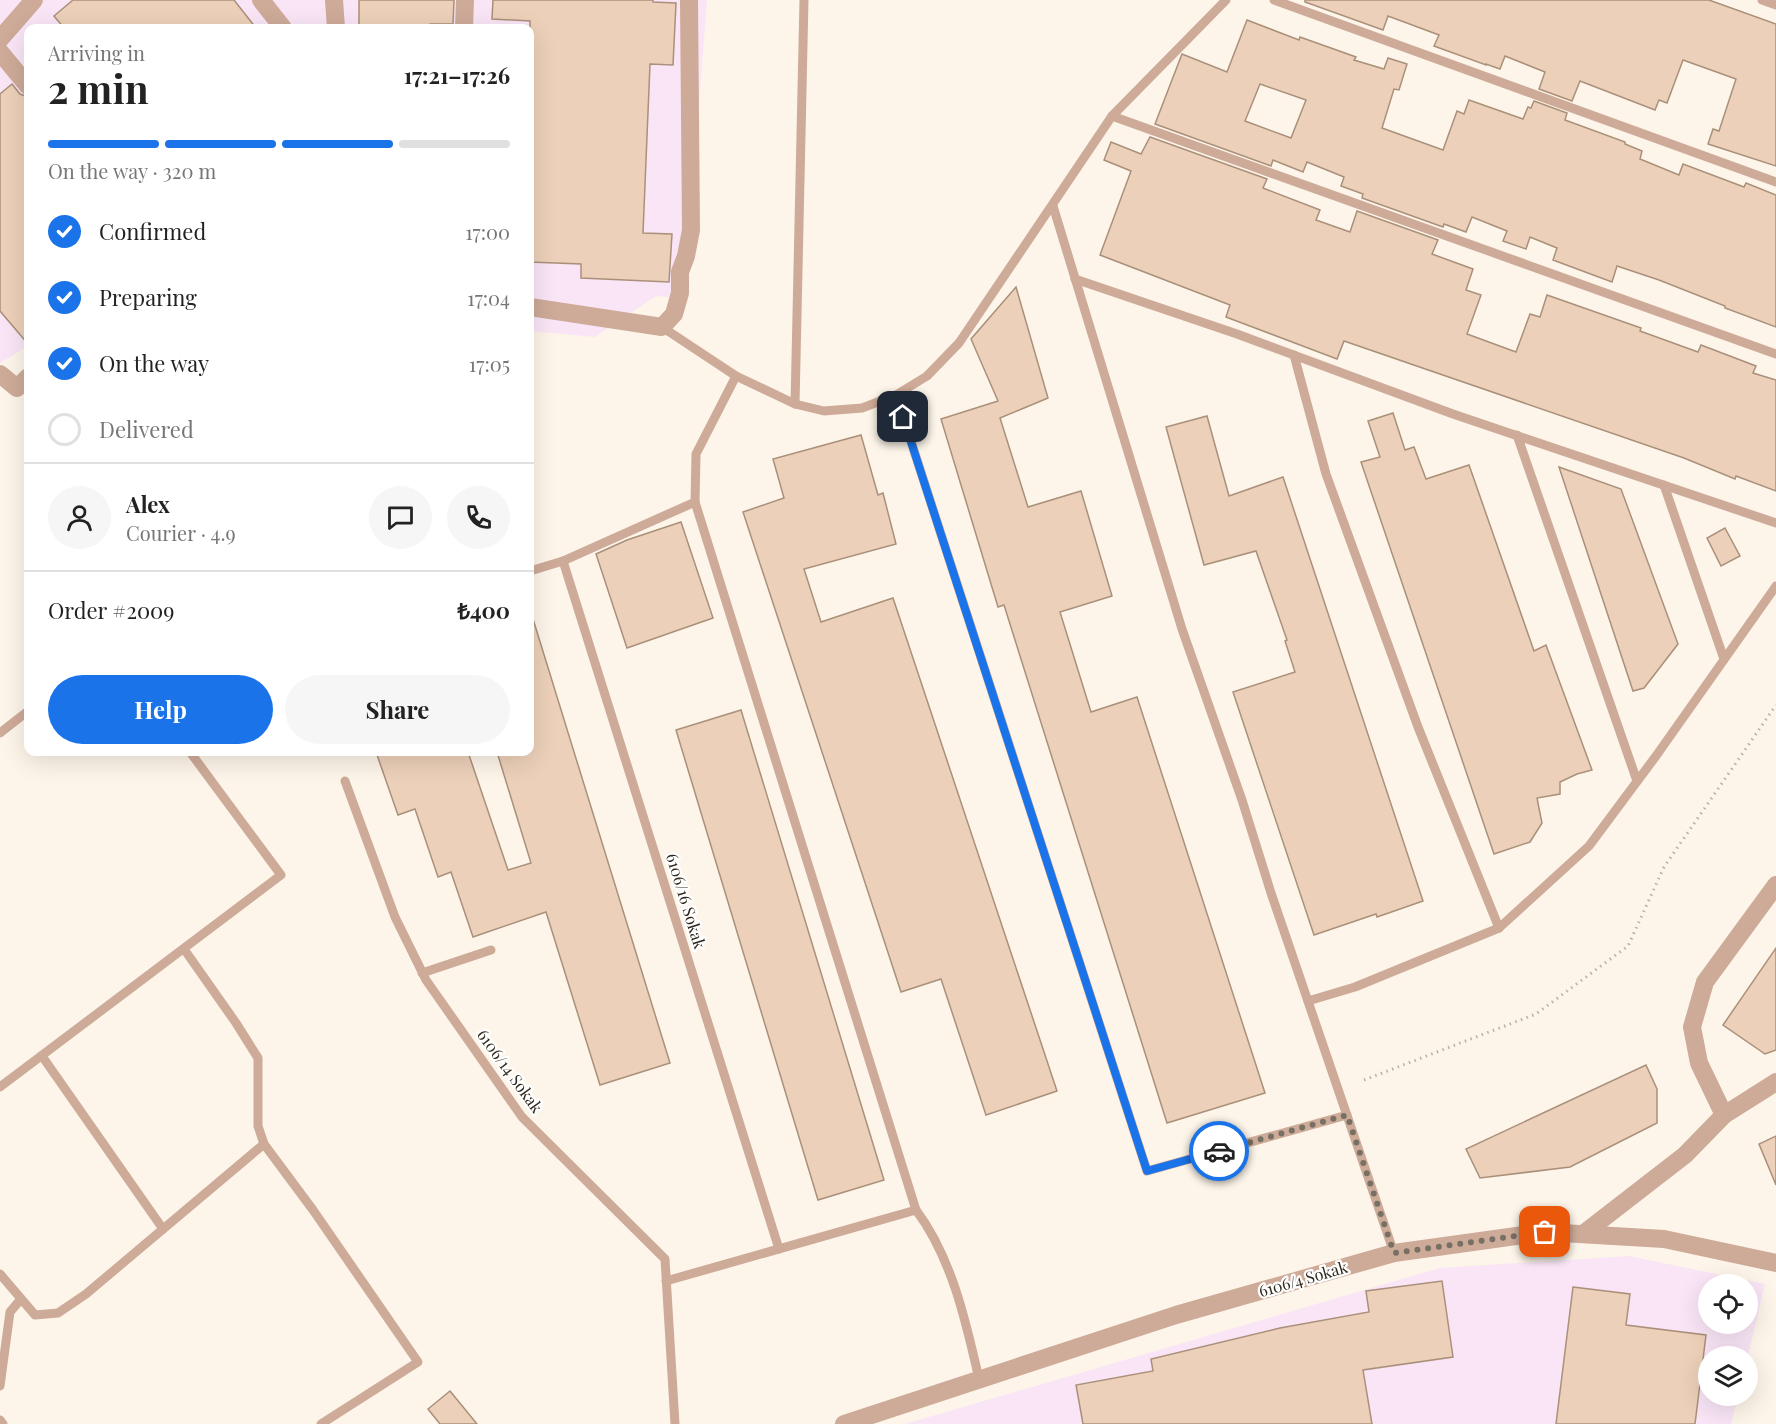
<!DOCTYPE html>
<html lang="en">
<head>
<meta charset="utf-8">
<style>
  :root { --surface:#fff; --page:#f6f6f6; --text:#222; --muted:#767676; --line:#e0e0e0; --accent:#1a73e8 }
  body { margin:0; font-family:"Playfair Display",serif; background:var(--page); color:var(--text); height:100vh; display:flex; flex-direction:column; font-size:22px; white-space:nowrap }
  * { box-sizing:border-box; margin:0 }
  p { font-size:20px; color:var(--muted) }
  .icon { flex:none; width:33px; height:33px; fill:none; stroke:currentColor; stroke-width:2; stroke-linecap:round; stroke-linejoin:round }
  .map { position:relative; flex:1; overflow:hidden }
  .drawer { position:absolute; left:24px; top:24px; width:510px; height:732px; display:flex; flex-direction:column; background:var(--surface); border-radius:12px; box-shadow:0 6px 24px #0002 }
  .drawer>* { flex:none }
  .tools { position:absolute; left:1698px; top:1274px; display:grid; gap:12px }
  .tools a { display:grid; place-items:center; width:60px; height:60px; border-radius:50%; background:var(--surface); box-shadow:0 6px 24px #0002; font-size:30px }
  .pin { position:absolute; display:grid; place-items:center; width:51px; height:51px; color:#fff; margin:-26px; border-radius:12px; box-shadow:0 3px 9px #0006 }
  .courier { position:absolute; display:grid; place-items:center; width:60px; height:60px; margin:-30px; border:4px solid #1a73e8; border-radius:50%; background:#fff; color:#222; box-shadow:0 2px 8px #0007 }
  .overview em { font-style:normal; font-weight:700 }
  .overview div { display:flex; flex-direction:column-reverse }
  .overview { display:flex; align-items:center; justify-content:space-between; height:102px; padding:0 24px }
  h1 { font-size:39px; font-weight:700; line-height:45px }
  .bar { display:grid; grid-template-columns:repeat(4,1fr); gap:9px 6px; align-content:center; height:72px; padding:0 24px }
  .bar i { height:8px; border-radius:4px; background:var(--line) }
  .bar .current { background:var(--accent) }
  .bar p { grid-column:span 4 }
  .line { display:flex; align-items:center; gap:15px; padding:0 24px; border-top:2px solid var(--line) }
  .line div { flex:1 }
  .round { display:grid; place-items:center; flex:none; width:63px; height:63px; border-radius:32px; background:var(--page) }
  ol { padding:0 24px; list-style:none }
  li { display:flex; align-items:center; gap:18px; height:66px }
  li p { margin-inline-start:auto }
  li .icon { padding:6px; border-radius:50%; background:var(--accent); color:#fff; stroke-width:4 }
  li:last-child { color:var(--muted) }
  li i { width:33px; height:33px; border:3px solid var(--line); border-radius:50% }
  .cta { display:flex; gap:12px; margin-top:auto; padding:12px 24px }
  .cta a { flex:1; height:69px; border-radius:36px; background:var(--accent); color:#fff; font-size:24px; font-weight:700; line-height:69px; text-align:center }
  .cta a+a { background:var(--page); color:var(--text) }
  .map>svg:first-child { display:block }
</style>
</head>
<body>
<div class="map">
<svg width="1776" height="1424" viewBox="0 0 1776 1424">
  <rect width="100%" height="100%" fill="#fdf5e9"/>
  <g fill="#f9e5f6" fill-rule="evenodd">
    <path d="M0,0H707L684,299L656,296L595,337L530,331V28H28V346L0,363Z"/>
    <path d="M1629,1256L1765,1284L1748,1356H1708V1395H1738L1731,1424H905L1440,1268ZM1708,1284H1748V1323H1708Z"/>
  </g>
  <g fill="#ecd0b9" stroke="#aa907a" stroke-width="1.5" fill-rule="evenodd">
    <path d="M73,0H234L256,28H64L54,16Z"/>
    <path d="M359,0H454L453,24H430V28H359Z"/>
    <path d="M493,0H653V2L676,3L673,65L650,64L643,233L672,234L669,282L581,278V264L530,262V21L492,19Z"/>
    <path d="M1305,0H1709L1776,24V166L1708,144L1713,129L1719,131L1736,79L1683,60L1667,103L1659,100L1655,110L1580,81L1572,101L1539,89L1545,72L1505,56L1500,69L1486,64V65L1434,46L1439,35L1388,16L1383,30L1305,2Z"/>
    <path d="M1247,20L1299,40L1300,37L1356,57L1354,60L1384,69L1388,58L1407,64L1399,90L1394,89L1382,128L1443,150L1457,111L1464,114L1469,100L1523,119L1528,107L1531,108L1534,101L1567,113L1565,120L1625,142V144L1642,151L1640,159L1679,175L1683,164L1744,187L1746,183L1776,195V327L1725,308V306L1659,280L1617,266L1612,282L1553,260L1557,248L1530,237L1526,249L1503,241L1507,231L1472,217L1466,232L1444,224L1443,227L1362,198L1363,194L1341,186L1344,177L1307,162L1303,172L1273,160L1271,166L1155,124L1182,54L1227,72ZM1260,84L1306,100L1291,138L1245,121Z"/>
    <path d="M12,84L20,94L28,97V344L0,311V94Z"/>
    <path d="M1150,137L1267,179L1263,188L1320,210L1316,220L1350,232L1357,211L1438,240L1432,254L1473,269L1466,290L1481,295L1467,334L1516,352L1530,314L1540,317L1547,295L1641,328L1640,331L1698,352L1701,345L1756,366L1753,373L1776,380V491L1736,476L1735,479L1684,458L1344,341L1337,359L1226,317L1230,305L1100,255L1131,171L1104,160L1111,142L1141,154Z"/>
    <path d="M1016,287L1048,398L1000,418L1028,507L1081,491L1112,596L1060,612L1091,712L1137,697L1265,1093L1167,1123L1004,605L998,607L941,419L998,401L971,339Z"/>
    <path d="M1393,413L1405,450L1414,447L1426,479L1469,465L1534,651L1546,645L1592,770L1577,774L1560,782V794L1537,798L1542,823L1530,842L1494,854L1361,462L1380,457L1368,421Z"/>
    <path d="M1207,416L1229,496L1283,477L1423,901L1377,917L1376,914L1314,935L1233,692L1295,672L1285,641L1287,640L1256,551L1204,565L1166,427Z"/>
    <path d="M861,435L878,495L883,493L896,544L804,569L821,622L893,598L1057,1091L986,1115L941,979L901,992L743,512L784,498L773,459Z"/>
    <path d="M1559,467L1621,489L1678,644L1644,688L1633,691Z"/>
    <path d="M681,522L713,618L627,648L596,554L627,540Z"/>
    <path d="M1725,528L1740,556L1721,566L1707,538Z"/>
    <path d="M533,619L670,1063L600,1085L546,912L473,937L451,872L438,877L415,809L398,815L376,752H468L508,870L531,863L497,752H530V620Z"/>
    <path d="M741,710L884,1180L818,1200L676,730Z"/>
    <path d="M1776,948V1050L1765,1054L1723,1025Z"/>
    <path d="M1646,1065L1657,1089V1123L1570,1167L1480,1178L1466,1149Z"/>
    <path d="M1776,1136V1185L1759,1144Z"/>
    <path d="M1442,1281L1453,1357L1363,1370L1372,1424H1083L1076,1385L1153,1371L1151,1359L1280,1328L1369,1312L1366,1291Z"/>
    <path d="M1573,1287L1630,1294L1626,1325L1706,1335L1695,1424H1556Z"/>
    <path d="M450,1391L477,1424H440L428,1409Z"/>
  </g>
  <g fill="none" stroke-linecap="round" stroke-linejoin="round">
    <path stroke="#b9b2a6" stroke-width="3" stroke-dasharray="1.5 4.5" stroke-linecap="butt" d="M1364,1080L1536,1014L1628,946L1664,867L1776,705"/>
    <g stroke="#ceaa98" stroke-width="9">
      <path d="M1274,0L1776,182"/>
      <path d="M1762,0L1776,5"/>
      <path d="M1112,116L1776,354"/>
      <path d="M1053,206L1182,629L1242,800L1271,893L1394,1253"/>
      <path d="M1075,279L1237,334L1453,414L1776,523"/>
      <path d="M662,327L736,376L795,404L824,411L862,408L896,395L927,376L959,343L1112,116L1226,0"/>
      <path d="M1294,355L1326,474L1418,727L1499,928"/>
      <path d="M896,395L1147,1171L1347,1115"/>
      <path d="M795,404L804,0"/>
      <path d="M1517,435L1637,781"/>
      <path d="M1664,485L1724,659"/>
      <path d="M563,561L779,1249"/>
      <path d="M530,571L563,561L695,502"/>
      <path d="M0,733L28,711"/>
      <path d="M345,781L395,917L426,980L522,1117L665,1259L675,1424"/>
      <path d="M184,949L236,1023L258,1058V1126L264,1144L313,1210L418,1362L321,1424"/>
      <path d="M422,973L491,950"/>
      <path d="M1308,1001L1355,987L1499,928L1589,846L1656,756L1776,586"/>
      <path d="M42,1056L163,1229"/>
      <path d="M0,1087L281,875L190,752"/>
      <path d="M916,1210C952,1258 966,1322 979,1379"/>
      <path d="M0,1274L35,1315L58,1313L86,1294L264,1144"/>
      <path d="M666,1281L916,1210L695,502L696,454L736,376"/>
      <path d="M0,1386L10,1312L21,1299"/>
      <path d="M0,1420L3,1424"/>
    </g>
    <g stroke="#ceaa98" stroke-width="18">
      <path d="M261,0L283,28"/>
      <path d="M334,0L336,28"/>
      <path d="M464,28L465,0"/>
      <path d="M0,39L34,0"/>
      <path d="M0,52L28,86"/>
      <path d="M530,307L662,327L674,314L680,293V272L686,256L691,230L689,0"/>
      <path d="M0,374L17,388L28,377"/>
      <path d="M1724,1115L1699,1063L1692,1027L1705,982L1776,885"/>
      <path d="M1583,1234L1685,1155L1724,1115L1776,1082"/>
      <path d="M844,1424L1176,1315L1394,1253L1545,1232L1664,1239L1776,1263"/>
    </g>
  </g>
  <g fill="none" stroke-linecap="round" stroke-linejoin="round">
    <path stroke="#777064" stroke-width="6" stroke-dasharray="0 10.8" d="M1219,1151L1347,1115L1394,1253L1545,1232"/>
    <path stroke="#1a73e8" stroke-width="8" d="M903,417L1147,1171L1219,1151"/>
  </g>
  <g text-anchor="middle" stroke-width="4.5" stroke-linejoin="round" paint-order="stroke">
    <g font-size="16" fill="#2f281d" stroke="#fff">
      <text transform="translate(686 901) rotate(73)" y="6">6106/16 Sokak</text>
      <text transform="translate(510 1071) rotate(54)" y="6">6106/14 Sokak</text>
      <text transform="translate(1303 1279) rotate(-16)" y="6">6106/4 Sokak</text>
    </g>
  </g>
</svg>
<div class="tools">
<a><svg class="icon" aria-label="locate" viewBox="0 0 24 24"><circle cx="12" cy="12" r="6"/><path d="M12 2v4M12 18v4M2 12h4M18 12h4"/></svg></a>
<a><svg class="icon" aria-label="layers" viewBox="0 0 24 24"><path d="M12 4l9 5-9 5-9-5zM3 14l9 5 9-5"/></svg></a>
</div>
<div class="pin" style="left:1545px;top:1232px;background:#ea580c"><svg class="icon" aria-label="bag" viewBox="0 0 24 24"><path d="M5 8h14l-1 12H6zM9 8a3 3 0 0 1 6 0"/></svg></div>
<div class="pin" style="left:903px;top:417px;background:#1f2937"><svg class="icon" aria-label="home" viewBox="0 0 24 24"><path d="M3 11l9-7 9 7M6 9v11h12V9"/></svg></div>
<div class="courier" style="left:1219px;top:1151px"><svg class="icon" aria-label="car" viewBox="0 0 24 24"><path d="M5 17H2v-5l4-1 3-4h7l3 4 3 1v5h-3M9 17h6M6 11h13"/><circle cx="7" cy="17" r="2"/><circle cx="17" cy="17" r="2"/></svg></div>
<section class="drawer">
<div class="overview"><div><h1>2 min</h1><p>Arriving in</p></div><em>17:21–17:26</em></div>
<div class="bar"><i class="current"></i><i class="current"></i><i class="current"></i><i></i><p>On the way · 320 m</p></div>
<ol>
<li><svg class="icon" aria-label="check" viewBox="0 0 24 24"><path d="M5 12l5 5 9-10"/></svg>Confirmed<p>17:00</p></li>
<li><svg class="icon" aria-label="check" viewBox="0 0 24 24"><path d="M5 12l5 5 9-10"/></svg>Preparing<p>17:04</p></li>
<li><svg class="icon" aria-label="check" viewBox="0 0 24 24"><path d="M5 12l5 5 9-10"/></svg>On the way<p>17:05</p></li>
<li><i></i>Delivered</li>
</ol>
<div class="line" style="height:108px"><a class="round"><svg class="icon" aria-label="person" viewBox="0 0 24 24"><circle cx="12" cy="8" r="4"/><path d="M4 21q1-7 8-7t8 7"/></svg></a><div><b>Alex</b><p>Courier · 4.9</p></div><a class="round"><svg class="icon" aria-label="chat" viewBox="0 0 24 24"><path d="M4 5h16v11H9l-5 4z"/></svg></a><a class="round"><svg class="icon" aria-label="phone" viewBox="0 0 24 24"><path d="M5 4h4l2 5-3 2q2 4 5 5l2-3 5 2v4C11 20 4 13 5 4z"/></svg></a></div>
<div class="line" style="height:78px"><div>Order #2009</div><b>₺400</b></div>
<div class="cta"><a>Help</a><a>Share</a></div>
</section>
</div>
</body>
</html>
